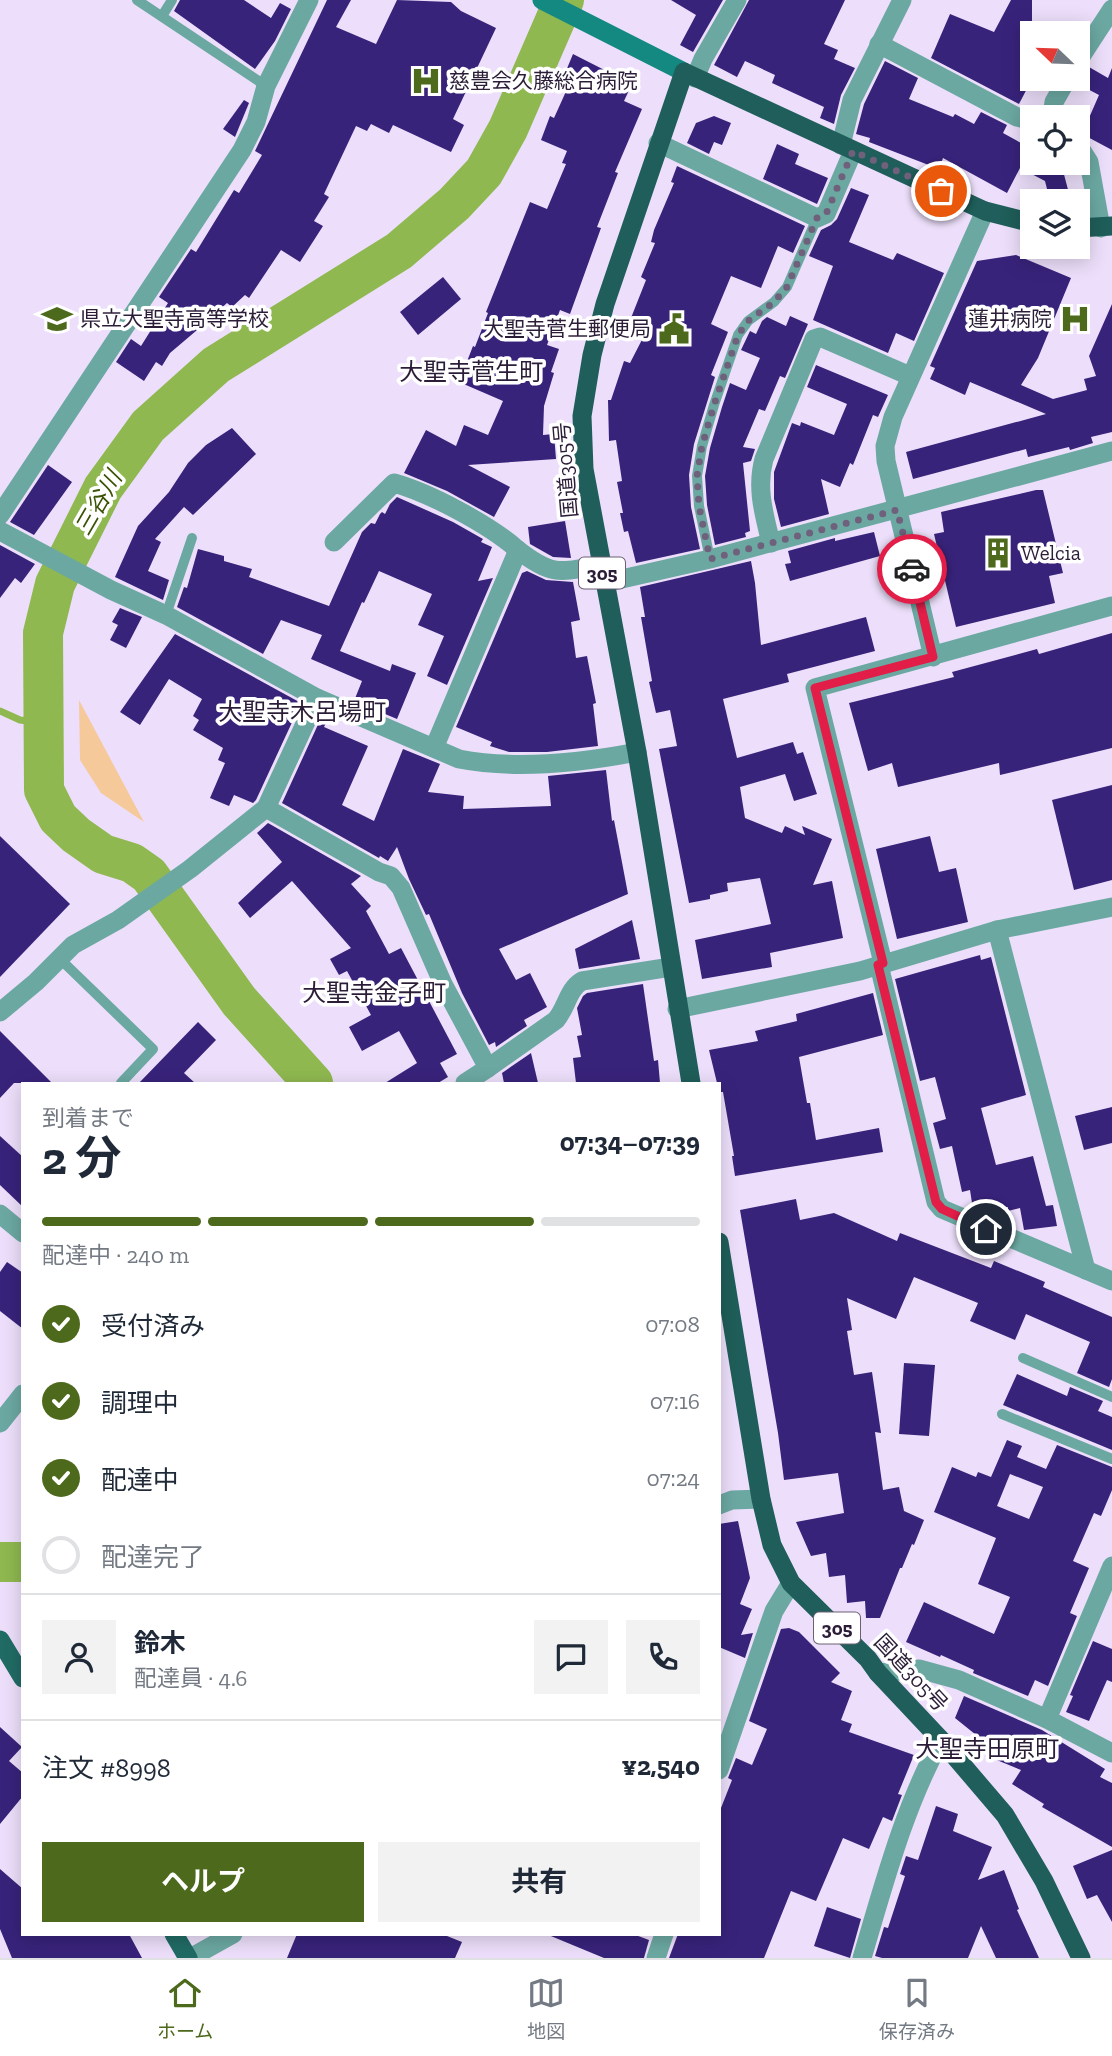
<!DOCTYPE html>
<html lang="ja">
<head>
<meta charset="utf-8">
<style>
  :root { --surface:#fff; --page:#f2f2f3; --text:#1f2937; --muted:#747a83; --line:#e0e1e3; --accent:#4d691c }
  body { margin:0; font-family:"Zilla Slab","Noto Sans JP",serif; background:var(--page); color:var(--text); height:100vh; display:flex; flex-direction:column; font-size:26px; white-space:nowrap }
  * { box-sizing:border-box; margin:0 }
  p { font-size:23px; color:var(--muted) }
  .icon { flex:none; width:38px; height:38px; fill:none; stroke:currentColor; stroke-width:2; stroke-linecap:round; stroke-linejoin:round }
  .map { position:relative; flex:1; overflow:hidden }
  .drawer { position:absolute; left:21px; top:1082px; width:700px; height:854px; display:flex; flex-direction:column; background:var(--surface); border-radius:0px; box-shadow:0 4px 18px #0003 }
  .drawer>* { flex:none }
  .needle { width:46px; rotate:293deg }
  .controls { position:absolute; left:1020px; top:21px; display:grid; gap:14px }
  .controls a { display:grid; place-items:center; width:70px; height:70px; border-radius:0px; background:var(--surface); box-shadow:0 4px 18px #0003; font-size:35px }
  .pin { position:absolute; display:grid; place-items:center; width:60px; height:60px; color:#fff; margin:-30px; border:4px solid #fff; border-radius:50%; box-shadow:0 2px 7px #0007 }
  .courier { position:absolute; display:grid; place-items:center; width:70px; height:70px; margin:-35px; border:5px solid #e11d48; border-radius:50%; background:#fff; color:#222; box-shadow:0 2px 9px #0007 }
  .headline em { font-style:normal; font-weight:700 }
  .headline div { display:flex; flex-direction:column-reverse }
  .headline { display:flex; align-items:center; justify-content:space-between; height:119px; padding:0 21px }
  h1 { font-size:46px; font-weight:700; line-height:52px }
  .bar { display:grid; grid-template-columns:repeat(4,1fr); gap:10px 7px; align-content:center; height:84px; padding:0 21px }
  .bar i { height:9px; border-radius:5px; background:var(--line) }
  .bar .current { background:var(--accent) }
  .bar p { grid-column:span 4 }
  .line { display:flex; align-items:center; gap:18px; padding:0 21px; border-top:2px solid var(--line) }
  .line div { flex:1 }
  .round { display:grid; place-items:center; flex:none; width:74px; height:74px; border-radius:0px; background:var(--page) }
  ol { padding:0 21px; list-style:none }
  li { display:flex; align-items:center; gap:21px; height:77px }
  li p { margin-inline-start:auto }
  li .icon { padding:7px; border-radius:50%; background:var(--accent); color:#fff; stroke-width:4 }
  li:last-child { color:var(--muted) }
  li i { width:38px; height:38px; border:4px solid var(--line); border-radius:50% }
  .button { display:flex; gap:14px; margin-top:auto; padding:14px 21px }
  .button a { flex:1; height:80px; border-radius:0px; background:var(--accent); color:#fff; font-size:28px; font-weight:700; line-height:80px; text-align:center }
  .button a+a { background:var(--page); color:var(--text) }
  .menu { display:flex; justify-content:space-around; align-items:center; height:98px; border-top:2px solid var(--line); background:var(--surface); font-size:19px; color:var(--muted) }
  .menu a { display:grid; justify-items:center; gap:4px }
  .menu .current { color:var(--accent) }
  .map>svg:first-child { display:block }
</style>
</head>
<body>
<div class="map">
<svg width="1112" height="1958" viewBox="0 0 1112 1958">
  <rect width="100%" height="100%" fill="#eddffb"/>
  <path fill="#f6c99a" d="M79,700L144,822L101,793L80,760Z"/>
  <g fill="none" stroke-linecap="round" stroke-linejoin="round">
    <path stroke="#8fb850" stroke-width="7" d="M0,711L20,720L43,723"/>
    <g stroke="#8fb850" stroke-width="40">
      <path d="M313,1083L239,1001L149,875L132,863L103,854L76,835L58,818L44,790L43,633L55,584L103,488L148,426L216,365L399,251L454,204L484,172L508,129L564,0"/>
      <path d="M0,1562H23"/>
    </g>
  </g>
  <g fill="#38237b" fill-rule="evenodd">
    <path d="M180,0H244L271,18L280,3L291,9L275,41L255,69L174,11Z"/>
    <path d="M327,0H351L336,27L376,44L397,0L451,2L461,11L496,28L453,119L464,125L451,152L393,125L389,133L371,124L367,131L356,126L324,194L329,197L314,221L323,226L300,262L281,250L249,298L245,295L232,307L227,303L209,319L205,326L203,325L170,353L162,366L156,362L144,381L116,362L131,339L141,346L168,303L159,297L191,249L196,252L234,190L239,193L262,155L255,151Z"/>
    <path d="M671,0H723L693,52L680,45L696,15Z"/>
    <path d="M749,0H845L824,44L838,50L834,59L855,68L841,95L834,124L820,118L824,107L772,83L775,75L745,61L737,77L714,65Z"/>
    <path d="M1011,0H1032V79L1019,104L931,58L950,14L994,32Z"/>
    <path d="M573,54L632,84L624,101L642,109L615,172L618,173L597,227L601,228L570,314L560,310L547,345L559,349L551,372L554,373L544,406L543,435L554,434L556,459L468,465L510,487L494,517L447,491L404,473L426,430L456,446L464,425L488,435L503,401L459,382L473,346L475,347L488,313L486,312L530,202L547,209L566,164L562,163L567,151L541,140L550,116L554,118L568,87L561,83Z"/>
    <path d="M885,61L918,78L909,99L953,117L955,114L974,124L981,112L1007,125L1003,133L1032,149V163H1061L1071,201H1050L1045,181L1020,168L1007,193L943,158L939,169L869,142L870,138L856,134L864,104Z"/>
    <path d="M1089,67L1108,78L1112,68V150L1082,134L1099,95L1078,84L1079,73Z"/>
    <path d="M244,100L249,103L235,137L223,129Z"/>
    <path d="M714,116L731,123L722,145L714,142L709,154L687,143L696,123Z"/>
    <path d="M777,144L799,154L795,164L828,178L817,204L763,179Z"/>
    <path d="M677,166L805,226L793,253L778,246L761,288L731,276L711,324L728,332L711,375L715,377L694,444L689,475L691,507L700,549L636,563L628,531L624,532L620,513H623L617,482L622,481L616,440L609,441L608,400H611L624,361L630,363L647,330L629,323L646,280L641,277L655,243L651,242L654,230L674,183L671,182Z"/>
    <path d="M851,188L869,195L849,242L893,260L897,253L944,273L914,341L896,333L888,353L813,320L833,266L809,256L821,230L831,225L837,219Z"/>
    <path d="M1016,255L1071,278L1038,358L1021,385L1053,399L1087,390L1084,379L1096,376L1089,356L1112,304V432L1091,437L1093,443L1070,450L1069,447L1028,457L1026,449L913,479L906,452L1046,414L970,382L965,395L930,379L935,368L930,366L977,261Z"/>
    <path d="M443,277L461,299L418,335L400,312Z"/>
    <path d="M790,316L808,324L785,378L780,376L765,411L759,409L743,447L755,449L751,461L743,463L750,531L745,533L746,537L715,545L707,505L705,476L710,448L722,407L730,383L746,390L760,358L741,350L750,331L756,334L762,321L767,317L786,326Z"/>
    <path d="M816,365L888,395L878,417L873,415L853,465L850,463L840,487L821,479L829,514L781,527L774,499V472L792,423L800,426L801,422L834,435L847,404L807,387Z"/>
    <path d="M232,428L256,454L193,515L184,507L155,539L161,542L148,571L169,580L163,600L115,577L138,526L169,492L188,463L206,445Z"/>
    <path d="M48,465L72,482L34,535L10,522Z"/>
    <path d="M1036,490H1043L1063,573L1049,576L1055,603L956,627L934,534L944,532L941,512Z"/>
    <path d="M397,497L453,522L483,539L481,542L492,547L478,581L493,578L447,685L427,676L444,636L418,625L432,594L379,571L364,603L362,602L340,651L390,671L392,664L416,673L397,719L354,701L362,681L311,659L322,635L281,620L263,654L177,607L184,587L187,588L198,549L224,556V561L252,569L249,577L329,606L362,532L371,523L375,524L380,514L382,512L385,514L390,504Z"/>
    <path d="M565,521L571,558L553,557L530,544L528,527Z"/>
    <path d="M874,532L880,556L790,581L785,564L791,563L788,551L835,538V541Z"/>
    <path d="M0,545L35,564L21,583L15,578L0,598Z"/>
    <path d="M751,561L755,583L761,645L866,617L875,651L787,674L789,682L723,699L737,758L793,742L797,754L803,752L817,794L794,801L785,774L740,787L745,818L782,833L785,826L805,835L802,826L832,839L813,885L832,881L843,938L770,953L772,967L702,979L695,940L771,924L760,878L727,883L728,891L710,895V899L689,903L659,749L677,746L670,710L656,713L649,682L652,681L641,617H645L640,587Z"/>
    <path d="M527,571L546,580L573,582L580,620L571,622L576,658L587,656L596,703L593,704L598,746L547,752H509L490,746L492,742L456,727L522,573Z"/>
    <path d="M120,608L142,617L126,648L110,640L118,625L112,622Z"/>
    <path d="M1112,633V748L1000,775L999,763L898,787L892,763L868,771L849,703L954,677L952,672L1037,649L1039,654Z"/>
    <path d="M175,634L301,703L256,800L253,803L234,795L229,806L210,798L225,763L218,760L223,748L193,730L199,720L193,716L202,699L169,679L140,725L120,712Z"/>
    <path d="M321,718L327,721L324,727L368,746L342,805L374,821L403,749L440,764L428,792L464,796L463,809L551,806L548,776L606,770L612,821L614,820L628,894L499,949L516,980L530,973L547,1007L524,1020L527,1026L496,1047L495,1042L489,1045L462,993L429,914L426,915L409,879L397,847L388,861L380,856L379,858L282,803Z"/>
    <path d="M1112,785V880L1074,890L1052,800Z"/>
    <path d="M268,823L361,876L351,884L371,906L366,911L389,954L401,948L457,1054L440,1063L448,1077L438,1083H385L417,1063L399,1031L362,1051L349,1027L371,1015L347,971L339,975L330,959L351,948L292,881L250,918L238,903L282,862L257,833Z"/>
    <path d="M0,836L70,904L0,977Z"/>
    <path d="M930,836L939,872L956,868L968,922L897,939L876,849Z"/>
    <path d="M632,920L640,959L579,969L575,949Z"/>
    <path d="M980,955L981,960L991,957L1026,1095L981,1108L996,1165L1033,1156L1046,1206L1053,1205L1057,1226L1024,1230L1020,1208L1008,1211V1207L981,1212L978,1201L972,1203L970,1190L962,1192L952,1146L940,1149L933,1123L946,1119L935,1077L920,1081L895,979Z"/>
    <path d="M643,984L654,1061L658,1060L660,1083H576L573,1058L581,1057L577,1036L582,1035L577,1008L583,996L587,993Z"/>
    <path d="M873,993L883,1035L799,1057L807,1103H810L816,1140L879,1128L883,1152L735,1176L732,1156H734L723,1092H719V1083H717L709,1050L758,1041L755,1031L797,1021L796,1014Z"/>
    <path d="M198,1022L216,1040L184,1073L195,1083H139Z"/>
    <path d="M0,1031L52,1083H14L0,1098Z"/>
    <path d="M531,1053L538,1083H504L502,1073Z"/>
    <path d="M1112,1107V1143L1084,1150L1075,1116Z"/>
    <path d="M0,1136L23,1157V1207L0,1185Z"/>
    <path d="M796,1199L800,1220L834,1213L897,1241L900,1233L991,1268L994,1261L1045,1282L1043,1287L1112,1317V1379L1109,1387L1077,1373L1090,1342L1026,1314L1015,1340L970,1321L978,1303L914,1277L896,1319L847,1298L852,1330L847,1331L854,1375L872,1372L881,1433L875,1432L883,1490L899,1487L904,1511L924,1520L914,1545L912,1544L902,1568H900L880,1618H866L865,1601L847,1603L845,1575L829,1577L826,1553L811,1556L796,1522L844,1513L838,1473L784,1480L778,1433L740,1210Z"/>
    <path d="M7,1262L23,1273V1329L0,1311V1272Z"/>
    <path d="M904,1363L935,1365L929,1436L899,1434Z"/>
    <path d="M1017,1374L1067,1396L1070,1387L1103,1401L1098,1411L1112,1417V1450L1003,1405Z"/>
    <path d="M1007,1440L1022,1446L1017,1457L1046,1469L1057,1445L1112,1467V1490L1101,1516L1094,1513L1073,1561L1089,1568L1070,1613L1077,1616L1048,1686L1035,1680L1028,1696L973,1673L974,1670L941,1655L940,1657L906,1642L924,1602L994,1634L1010,1597L978,1584L996,1538L934,1512L952,1467L976,1477L978,1472L991,1477ZM1010,1474L1043,1487L1029,1519L997,1506Z"/>
    <path d="M738,1521L750,1578L740,1604L752,1609L741,1635L753,1633L745,1658L719,1647V1524Z"/>
    <path d="M789,1628L799,1632L840,1673L831,1682L852,1691L841,1720L852,1724L849,1732L914,1755L898,1794L902,1795L892,1821L883,1817L869,1849L843,1838L816,1901L791,1891L764,1958H669L678,1934H719V1813L732,1780L728,1778L736,1758L752,1765L767,1729L749,1721L781,1629Z"/>
    <path d="M1093,1641L1112,1649V1682L1107,1680L1089,1721L1066,1712L1073,1696L1070,1695Z"/>
    <path d="M964,1696L1042,1730L1105,1769L1100,1777L1112,1783V1847L1042,1807L1044,1804L1012,1784L1021,1770L987,1756L991,1747L955,1718Z"/>
    <path d="M0,1727L22,1747L9,1761L23,1773V1796L0,1824Z"/>
    <path d="M936,1806L958,1814L953,1831L992,1847L978,1880L1004,1870L1019,1909L1017,1910L1039,1958H996L981,1926L968,1958H882L875,1956L884,1927L888,1928L905,1876L900,1874L906,1856L918,1860Z"/>
    <path d="M1112,1850V1922L1097,1895L1087,1899L1073,1866Z"/>
    <path d="M0,1869L23,1889V1934H129L142,1958H12L0,1929Z"/>
    <path d="M827,1907L861,1919L850,1958L814,1946Z"/>
    <path d="M297,1934H442L462,1942L455,1958H287Z"/>
    <path d="M546,1934H633L649,1940L644,1958H604Z"/>
  </g>
  <g fill="none" stroke-linecap="round" stroke-linejoin="round">
    <g stroke="#6ca8a2" stroke-width="10">
      <path d="M137,0L266,86"/>
      <path d="M162,16L172,0"/>
      <path d="M710,559L699,506L697,476L702,446L714,405L738,335L748,321L774,302L787,287L817,218"/>
      <path d="M166,615L192,538"/>
      <path d="M59,958L153,1049L121,1083"/>
      <path d="M1023,1358L1112,1397"/>
      <path d="M1002,1414L1112,1459"/>
    </g>
    <g stroke="#6ca8a2" stroke-width="19">
      <path d="M879,44L1017,117L1032,121"/>
      <path d="M1078,61L1112,9"/>
      <path d="M695,78L703,59L737,0"/>
      <path d="M1052,117L1054,102L1067,79"/>
      <path d="M658,143L817,218L826,214L853,151"/>
      <path d="M841,145L852,100L902,0"/>
      <path d="M1078,145L1089,162L1101,228"/>
      <path d="M0,515L242,150L256,122L266,86L309,0"/>
      <path d="M0,531L111,590L166,615L317,698L459,759C516,770 580,763 637,752"/>
      <path d="M334,542L394,483C430,493 490,525 518,550"/>
      <path d="M771,543C764,514 756,488 764,459L814,339L820,337L910,376"/>
      <path d="M604,583L710,559L1112,451"/>
      <path d="M933,657L886,461L885,446L893,417L985,211"/>
      <path d="M434,748L518,550C553,577 560,572 601,565"/>
      <path d="M266,808L379,872L391,876L401,888L443,984L488,1068L465,1083"/>
      <path d="M997,930L1086,1270"/>
      <path d="M883,963L815,688L1112,606"/>
      <path d="M879,965L936,1202L942,1209L1112,1281"/>
      <path d="M677,1009L860,971L997,930L1112,907"/>
      <path d="M0,1012L36,982L73,945L118,920L190,869L266,808L317,698"/>
      <path d="M488,1068L556,1020C567,1007 568,989 582,981L671,967"/>
      <path d="M0,1214L23,1233"/>
      <path d="M0,1423L23,1394"/>
      <path d="M719,1505L732,1500L761,1499"/>
      <path d="M878,1673L919,1669L959,1680L1047,1719L1112,1753"/>
      <path d="M1047,1719L1112,1566"/>
      <path d="M719,1770L774,1611L791,1583"/>
      <path d="M190,1958L233,1934"/>
      <path d="M656,1958L664,1934"/>
      <path d="M862,1958C884,1884 904,1807 941,1740"/>
    </g>
    <path stroke="#148981" stroke-width="19" d="M542,0L684,72"/>
    <g stroke="#216b65" stroke-width="19">
      <path d="M0,1640L23,1678"/>
      <path d="M174,1934L188,1958"/>
    </g>
    <g stroke="#1f5e5a" stroke-width="19">
      <path d="M1078,228L1112,226"/>
      <path d="M691,1083L637,752L584,469L582,416L592,355L605,304L684,72L985,211L1032,223"/>
      <path d="M719,1242L761,1499L772,1545L791,1583L868,1659L878,1673L941,1740L1005,1815L1044,1881L1081,1958"/>
    </g>
  </g>
  <g fill="none" stroke-linecap="round" stroke-linejoin="round">
    <path stroke="#6f617c" stroke-width="7" stroke-dasharray="0 12.6" d="M912,569L897,510L710,559L699,506L697,476L702,446L714,405L738,335L748,321L774,302L787,287L817,218L826,214L853,151L941,191"/>
    <path stroke="#e11d48" stroke-width="9" d="M912,569L933,657L815,688L883,963L878,965L936,1202L942,1209L986,1229"/>
  </g>
  <defs>
    <g id="hospital-bare" transform="scale(2.415)"><path d="M-5-5h3v3.5h4V-5h3V5h-3V1.5h-4V5h-3Z" fill="#4d691c" stroke="#fff" stroke-width="2.5" paint-order="stroke"/></g>
    <g id="school-bare" transform="scale(2.415)"><path d="M0-5L7-2L0 1L-7-2ZM-4 1L0 2.5L4 1V4Q0 6-4 4Z" fill="#4d691c" stroke="#fff" stroke-width="2.5" paint-order="stroke"/></g>
    <g id="civic-bare" transform="scale(2.415)"><path d="M-.6-6.5H3V-4.5H.6V-3L4-1V1h2V6H-6V1h2V-1L-.6-3ZM-1.2 2.5V6h2.4V2.5Z" fill="#4d691c" stroke="#fff" stroke-width="2.5" paint-order="stroke"/></g>
    <g id="building-bare" transform="scale(2.415)"><path d="M-4-6H4V6H1V3H-1V6H-4ZM-2.5-4.3h1.7v1.8h-1.7ZM.8-4.3h1.7v1.8H.8ZM-2.5-1h1.7V.8h-1.7ZM.8-1h1.7V.8H.8Z" fill="#4d691c" stroke="#fff" stroke-width="2.5" paint-order="stroke"/></g>
  </defs>
  <g fill-rule="evenodd">
    <use href="#hospital-bare" x="426" y="81"/>
    <use href="#school-bare" x="57" y="319"/>
    <use href="#hospital-bare" x="1075" y="319"/>
    <use href="#civic-bare" x="674" y="329"/>
    <use href="#building-bare" x="998" y="553"/>
  </g>
  <g text-anchor="middle" stroke-width="7" stroke-linejoin="round" paint-order="stroke">
    <g fill="#fff" stroke="#6b6173" stroke-width="2">
      <rect x="579" y="557.5" width="46" height="31" rx="5"/>
      <rect x="814" y="1612.5" width="46" height="31" rx="5"/>
    </g>
    <g font-size="19" font-weight="bold" fill="#2b1d37">
      <text x="602" y="580">305</text>
      <text x="837" y="1635">305</text>
    </g>
    <g font-size="21" fill="#2b1d37" stroke="#fff" text-anchor="start">
      <text x="449" y="88">慈豊会久藤総合病院</text>
      <text x="80" y="326">県立大聖寺高等学校</text>
      <text x="1052" y="326" text-anchor="end">蓮井病院</text>
      <text x="651" y="336" text-anchor="end">大聖寺菅生郵便局</text>
      <text x="1021" y="560">Welcia</text>
    </g>
    <g font-size="21" fill="#2b1d37" stroke="#fff">
      <text transform="translate(566 470) rotate(-95)" y="7">国道305号</text>
      <text transform="translate(911 1673) rotate(47)" y="7">国道305号</text>
    </g>
    <g font-size="23" font-style="italic" fill="#395204" stroke="#fff">
      <text transform="translate(98 503) rotate(-60)" y="8">三谷川</text>
    </g>
    <g font-size="24" fill="#2b1d37" stroke="#fff">
      <text x="471" y="380">大聖寺菅生町</text>
      <text x="302" y="720">大聖寺木呂場町</text>
      <text x="374" y="1001">大聖寺金子町</text>
      <text x="987" y="1757">大聖寺田原町</text>
    </g>
  </g>
</svg>
<div class="controls">
<a><svg class="needle" viewBox="-14 -14 28 28"><path d="M0-13l5 13h-10z" fill="#e53935"/><path d="M0 13l5-13h-10z" fill="#747a83"/></svg></a>
<a><svg class="icon" aria-label="locate" viewBox="0 0 24 24"><circle cx="12" cy="12" r="6"/><path d="M12 2v4M12 18v4M2 12h4M18 12h4"/></svg></a>
<a><svg class="icon" aria-label="layers" viewBox="0 0 24 24"><path d="M12 4l9 5-9 5-9-5zM3 14l9 5 9-5"/></svg></a>
</div>
<div class="pin" style="left:941px;top:191px;background:#ea580c"><svg class="icon" aria-label="bag" viewBox="0 0 24 24"><path d="M5 8h14l-1 12H6zM9 8a3 3 0 0 1 6 0"/></svg></div>
<div class="pin" style="left:986px;top:1229px;background:#1f2937"><svg class="icon" aria-label="home" viewBox="0 0 24 24"><path d="M3 11l9-7 9 7M6 9v11h12V9"/></svg></div>
<div class="courier" style="left:912px;top:569px"><svg class="icon" aria-label="car" viewBox="0 0 24 24"><path d="M5 17H2v-5l4-1 3-4h7l3 4 3 1v5h-3M9 17h6M6 11h13"/><circle cx="7" cy="17" r="2"/><circle cx="17" cy="17" r="2"/></svg></div>
<section class="drawer">
<div class="headline"><div><h1>2 分</h1><p>到着まで</p></div><em>07:34–07:39</em></div>
<div class="bar"><i class="current"></i><i class="current"></i><i class="current"></i><i></i><p>配達中 · 240 m</p></div>
<ol>
<li><svg class="icon" aria-label="check" viewBox="0 0 24 24"><path d="M5 12l5 5 9-10"/></svg>受付済み<p>07:08</p></li>
<li><svg class="icon" aria-label="check" viewBox="0 0 24 24"><path d="M5 12l5 5 9-10"/></svg>調理中<p>07:16</p></li>
<li><svg class="icon" aria-label="check" viewBox="0 0 24 24"><path d="M5 12l5 5 9-10"/></svg>配達中<p>07:24</p></li>
<li><i></i>配達完了</li>
</ol>
<div class="line" style="height:126px"><a class="round"><svg class="icon" aria-label="person" viewBox="0 0 24 24"><circle cx="12" cy="8" r="4"/><path d="M4 21q1-7 8-7t8 7"/></svg></a><div><b>鈴木</b><p>配達員 · 4.6</p></div><a class="round"><svg class="icon" aria-label="chat" viewBox="0 0 24 24"><path d="M4 5h16v11H9l-5 4z"/></svg></a><a class="round"><svg class="icon" aria-label="phone" viewBox="0 0 24 24"><path d="M5 4h4l2 5-3 2q2 4 5 5l2-3 5 2v4C11 20 4 13 5 4z"/></svg></a></div>
<div class="line" style="height:91px"><div>注文 #8998</div><b>¥2,540</b></div>
<div class="button"><a>ヘルプ</a><a>共有</a></div>
</section>
</div>
<nav class="menu">
<a class="current"><svg class="icon" aria-label="home" viewBox="0 0 24 24"><path d="M3 11l9-7 9 7M6 9v11h12V9"/></svg>ホーム</a>
<a><svg class="icon" aria-label="map" viewBox="0 0 24 24"><path d="M3 6l6-2 6 2 6-2v14l-6 2-6-2-6 2zM9 4v14M15 6v14"/></svg>地図</a>
<a><svg class="icon" aria-label="saved" viewBox="0 0 24 24"><path d="M7 4h10v16l-5-4-5 4z"/></svg>保存済み</a>
</nav>
</body>
</html>
